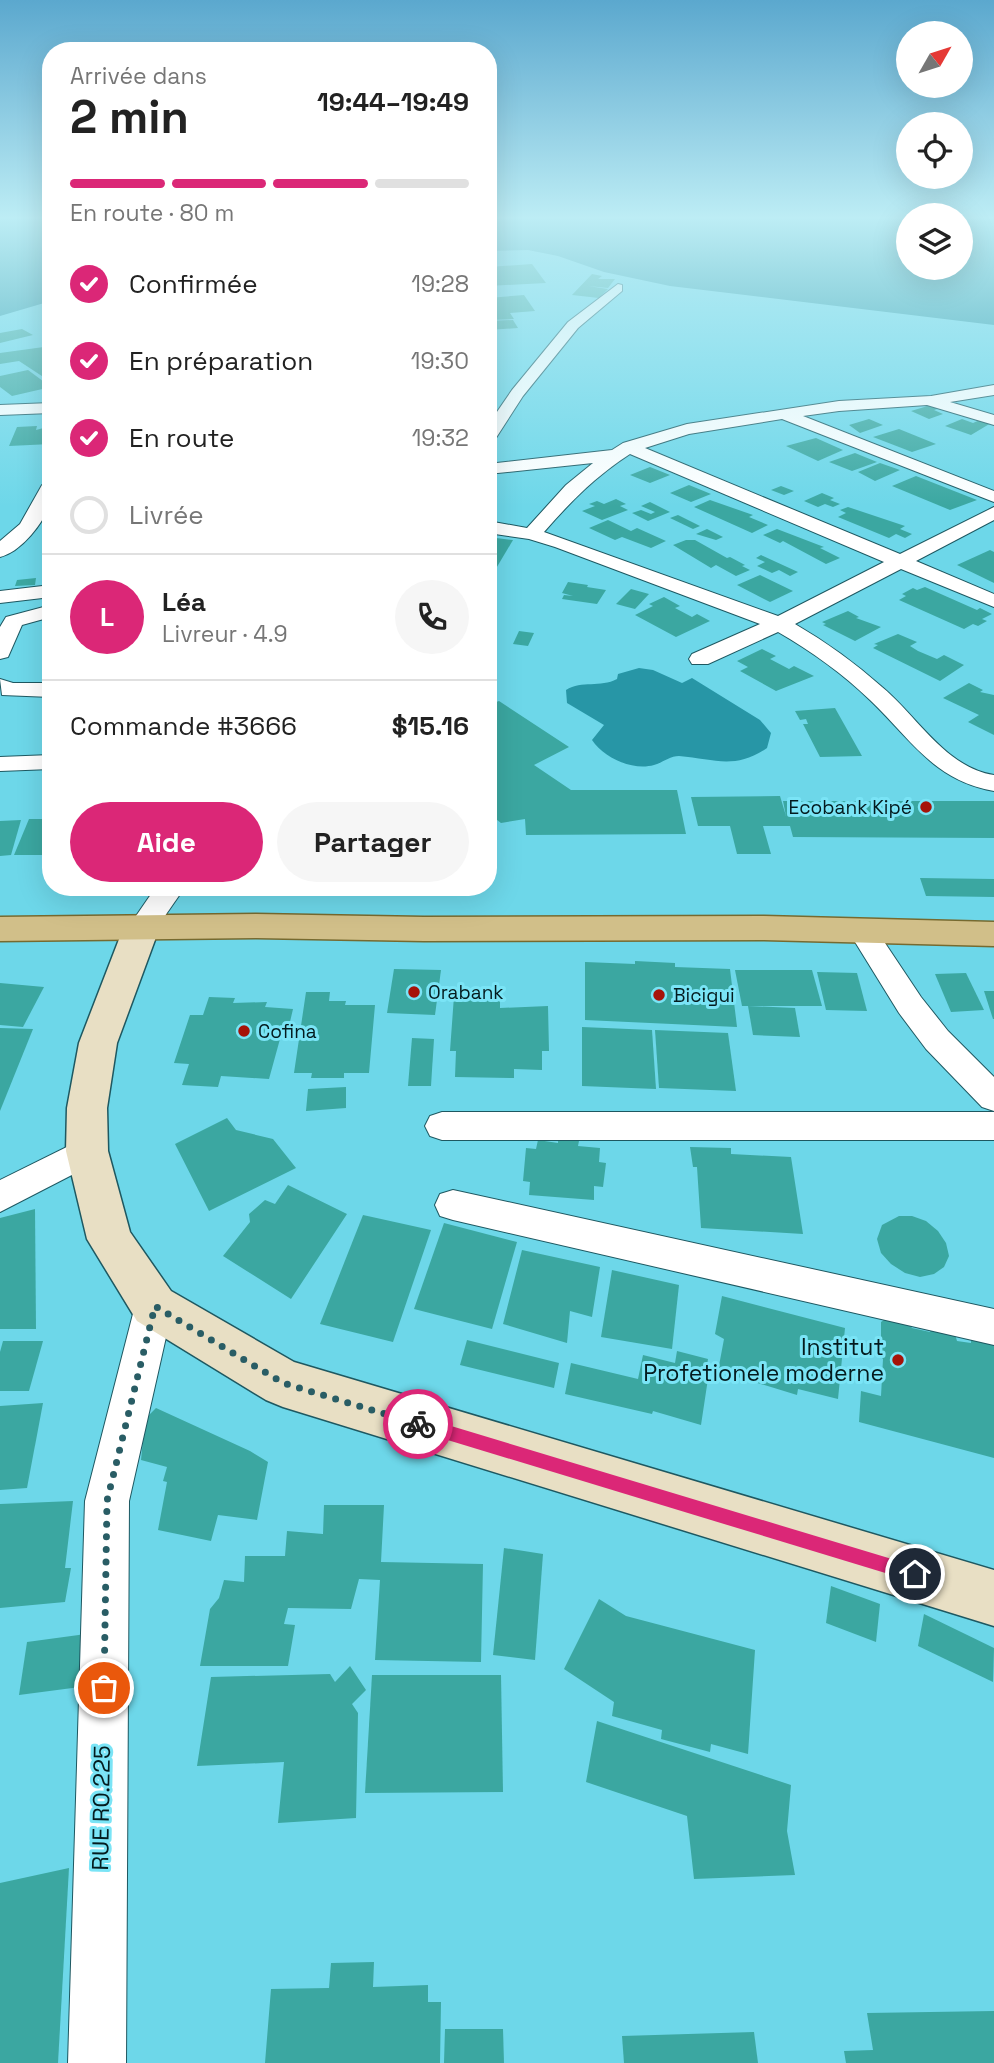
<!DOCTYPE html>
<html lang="fr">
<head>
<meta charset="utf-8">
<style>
  :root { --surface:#fff; --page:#f6f6f6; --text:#222; --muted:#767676; --line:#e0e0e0; --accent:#db2777 }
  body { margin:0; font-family:"Space Grotesk",sans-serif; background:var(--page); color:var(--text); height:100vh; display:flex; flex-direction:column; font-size:26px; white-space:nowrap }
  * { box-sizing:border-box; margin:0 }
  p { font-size:23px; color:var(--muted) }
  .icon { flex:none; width:38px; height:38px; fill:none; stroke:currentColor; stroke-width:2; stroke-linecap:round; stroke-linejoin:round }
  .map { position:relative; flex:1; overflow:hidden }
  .side { position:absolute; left:42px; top:42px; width:455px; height:854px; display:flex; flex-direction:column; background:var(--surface); border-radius:28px; box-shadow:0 7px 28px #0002 }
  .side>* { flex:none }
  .needle { width:46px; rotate:51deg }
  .buttons { position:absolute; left:896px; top:21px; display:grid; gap:14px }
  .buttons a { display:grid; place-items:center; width:77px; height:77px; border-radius:50%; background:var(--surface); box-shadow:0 7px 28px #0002; font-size:35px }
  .pin { position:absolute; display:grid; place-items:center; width:60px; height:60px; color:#fff; margin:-30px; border:4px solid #fff; border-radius:50%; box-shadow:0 2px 7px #0007 }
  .courier { position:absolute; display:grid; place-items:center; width:70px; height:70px; margin:-35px; border:5px solid #db2777; border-radius:50%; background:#fff; color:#222; box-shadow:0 2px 9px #0007 }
  .overview em { font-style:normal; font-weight:600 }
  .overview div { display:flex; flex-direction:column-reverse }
  .overview { display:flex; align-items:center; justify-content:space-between; height:119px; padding:0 28px }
  h1 { font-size:46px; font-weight:600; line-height:52px }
  .bar { display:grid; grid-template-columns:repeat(4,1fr); gap:10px 7px; align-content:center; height:84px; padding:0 28px }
  .bar i { height:9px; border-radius:5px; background:var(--line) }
  .bar .active { background:var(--accent) }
  .bar p { grid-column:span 4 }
  .line { display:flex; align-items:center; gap:18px; padding:0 28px; border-top:2px solid var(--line) }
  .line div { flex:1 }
  .round { display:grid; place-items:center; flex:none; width:74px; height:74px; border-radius:37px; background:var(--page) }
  ol { padding:0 28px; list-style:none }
  li { display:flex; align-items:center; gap:21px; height:77px }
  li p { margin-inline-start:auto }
  li .icon { padding:7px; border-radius:50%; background:var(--accent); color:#fff; stroke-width:4 }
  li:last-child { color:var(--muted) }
  li i { width:38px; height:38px; border:4px solid var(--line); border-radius:50% }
  .action { display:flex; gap:14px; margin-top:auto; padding:14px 28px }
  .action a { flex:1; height:80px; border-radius:42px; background:var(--accent); color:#fff; font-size:28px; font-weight:600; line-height:80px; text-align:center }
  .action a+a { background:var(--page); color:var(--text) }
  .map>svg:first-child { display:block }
</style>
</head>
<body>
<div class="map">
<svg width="994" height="2063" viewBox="0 0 994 2063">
  <rect width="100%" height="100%" fill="#6dd7e9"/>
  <g fill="#2796a6">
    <path d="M0,219H51V301L0,316Z"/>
    <path d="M488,219H908V268H961V219H994V325L670,286L604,272L558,256L528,250L488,251Z"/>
    <path d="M639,668L653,670L682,683L692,678L760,720L771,733L767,748C734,770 715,759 679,756C670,756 662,763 654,765C633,771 604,758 592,740L604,725L567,703L566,690C582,680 600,688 617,679L618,674Z"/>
  </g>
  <g fill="#3ba7a1">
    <path d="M532,264L546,283L488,286V267Z"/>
    <path d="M592,274L602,276L598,279H615L608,288L588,286L608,289L599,298L572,295Z"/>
    <path d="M524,295L535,311L510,313L514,319L488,320V298Z"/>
    <path d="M513,320L518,328L488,330V321Z"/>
    <path d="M22,329L33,335L0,343V333Z"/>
    <path d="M51,346V382L19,361L0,364V353Z"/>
    <path d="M28,370L51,387L12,396L0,387V376Z"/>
    <path d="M931,405L941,408L934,410L943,414L929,419L911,411Z"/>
    <path d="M869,419L883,425L860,433L849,425Z"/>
    <path d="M962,419L973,423L980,420L991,423L971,435L945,426Z"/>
    <path d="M37,426L36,430L51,426V444L9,446L17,427Z"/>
    <path d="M899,429L936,444L912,452L873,437Z"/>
    <path d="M816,438L843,450L818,461L786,446Z"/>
    <path d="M855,453L877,462L852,471L829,462Z"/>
    <path d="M880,463L900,470L875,481L858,472Z"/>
    <path d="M650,467L670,475L650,483L630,475Z"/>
    <path d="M916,476L977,500L950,510L892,486Z"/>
    <path d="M689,485L711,494L691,502L670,493Z"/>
    <path d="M781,486L794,491L784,495L771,490Z"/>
    <path d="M822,493L834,498L830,500L840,504L833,507L825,504L818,507L804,501Z"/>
    <path d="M616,499L626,504L620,506L628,510L602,520L582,511L595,506L589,504L597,501L604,504Z"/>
    <path d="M710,500L753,515L749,517L768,525L752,533L694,507Z"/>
    <path d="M650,502L670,512L648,521L632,513L641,510L651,514L655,512L641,506Z"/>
    <path d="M848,507L905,526L900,529L912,534L905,538L896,534L889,538L838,517L846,513L840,510Z"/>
    <path d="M678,515L700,526L693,529L670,518Z"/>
    <path d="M608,520L631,531L637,528L666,541L651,548L622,537L615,540L589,528Z"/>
    <path d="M707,529L723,537L716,540L696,534Z"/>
    <path d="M777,529L824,547L820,548L840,558L826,564L783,541L780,543L763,535Z"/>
    <path d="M488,537L513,540L488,582Z"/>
    <path d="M686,540H695L727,558L730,557L745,565L742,566L750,570L736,576L716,565L711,568L673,545Z"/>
    <path d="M990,550L994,552V583L957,565Z"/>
    <path d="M761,555L798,572L790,576L779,570L772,573L757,566L765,562L756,558Z"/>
    <path d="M760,575L793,591L770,602L737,585Z"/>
    <path d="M36,578L35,585L15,586L17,580Z"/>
    <path d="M568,582L588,585L587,587L606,590L597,604L562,599L564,595L573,596L562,593Z"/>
    <path d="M925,587L977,610L980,608L992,614L982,619L987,621L978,626L973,624L964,629L899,600L906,596L902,594L913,588L917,590Z"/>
    <path d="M631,589L649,594L635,609L616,604Z"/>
    <path d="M664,597L680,606L675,608L692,617L697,614L710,621L676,637L635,615L653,606L649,604Z"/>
    <path d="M848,611L859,617L856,618L881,627L855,641L823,625L826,624L822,622Z"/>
    <path d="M519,631L534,633L528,646L513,644Z"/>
    <path d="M898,634L917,642L910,646L918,651L937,659L944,655L964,665L940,681L873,648L878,645L874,644Z"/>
    <path d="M762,649L776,656L770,659L789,669L794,666L814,676L776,691L740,671L748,667L737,661Z"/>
    <path d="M969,683L983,690L980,692L994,695V735L968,722L979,715L943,698Z"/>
    <path d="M499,701L569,747L534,765L571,790H677L686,834L526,835L525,819L501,823L488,813V705Z"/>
    <path d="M835,708L862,756L820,757L803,724H808L806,719L800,720L795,711Z"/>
    <path d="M780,796L786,816L783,801H994V838L793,837L790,826H763L771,854H737L730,826H698L691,797Z"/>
    <path d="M29,819H51V855H14Z"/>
    <path d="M21,820L11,855L0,856V821Z"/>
    <path d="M920,878L994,879V897L926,896Z"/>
    <path d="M635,961L675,963V967L730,969L737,1027L585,1020V962L635,964Z"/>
    <path d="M394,969L441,970L435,1015L387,1013Z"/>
    <path d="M735,970H812L822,1006H742Z"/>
    <path d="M817,972L857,973L867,1011L826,1010Z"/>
    <path d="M966,973L984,1010L951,1012L935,974Z"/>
    <path d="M0,983L44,987L23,1027L0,1025Z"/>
    <path d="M984,991H994V1019H993Z"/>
    <path d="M306,992H330L329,1001H346L345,1005H375L369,1073H344V1078H311L312,1073H294Z"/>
    <path d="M454,996L500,997V1008L548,1006L549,1051H542V1070L514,1069V1078L455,1077L456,1051H450Z"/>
    <path d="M209,997L235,998L233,1003L267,1002L265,1007L293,1009L286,1039H280L269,1079L221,1076L218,1087L182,1085L189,1064L174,1063L190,1015H203Z"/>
    <path d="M748,1006L795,1008L800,1037L753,1035Z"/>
    <path d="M582,1027L652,1030L656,1089L582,1086Z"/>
    <path d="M0,1028L33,1029L0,1111Z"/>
    <path d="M655,1030L728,1033L736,1091L659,1088Z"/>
    <path d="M412,1038L434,1039L431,1086H408Z"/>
    <path d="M346,1087V1108L306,1111L308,1089Z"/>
    <path d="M227,1118L236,1130L273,1139L296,1168L209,1211L175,1144Z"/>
    <path d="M538,1140L558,1143V1140L579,1141L578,1146L600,1148L599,1162L606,1163L603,1187L594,1186V1200L529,1195L530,1182L523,1181L526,1148L536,1149Z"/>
    <path d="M690,1147L731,1148V1154L791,1157L803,1234L701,1228L697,1167H693Z"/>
    <path d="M288,1185L347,1214L291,1299L223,1256L250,1222L249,1214L265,1200L275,1204Z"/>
    <path d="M35,1209L36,1329H0V1218Z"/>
    <path d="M363,1215L431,1230L393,1342L320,1324Z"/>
    <path d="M899,1216H912L926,1221L938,1231L946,1243L949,1256L944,1267L934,1274L920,1277L905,1273L891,1264L881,1253L877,1239L882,1225Z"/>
    <path d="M444,1223L517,1242L492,1329L414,1309Z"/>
    <path d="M522,1250L600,1267L592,1317L570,1311L567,1343L503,1324Z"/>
    <path d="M612,1270L679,1285L672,1349L601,1337Z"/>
    <path d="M722,1296L845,1328L838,1399L798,1389L797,1395L718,1371L724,1339L715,1334Z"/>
    <path d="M887,1318L908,1322L912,1328L930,1332L932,1328L955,1334L957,1341L971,1343V1339L994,1343V1458L859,1422L861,1391L881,1396L883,1359L876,1351L881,1337V1322Z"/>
    <path d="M467,1340L559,1363L554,1388L460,1365Z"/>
    <path d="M3,1341H43L29,1391H0V1352Z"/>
    <path d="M677,1351L708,1359L706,1371L709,1372L701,1425L653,1411L652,1414L565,1394L571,1363L638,1379L643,1355L675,1363Z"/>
    <path d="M43,1403L27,1488L0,1490V1406Z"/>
    <path d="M156,1408L250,1451L268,1462L257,1520L218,1515L211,1541L158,1530L167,1482L163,1481L167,1467L141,1460L145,1419Z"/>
    <path d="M73,1501L65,1568H71L65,1602L0,1608V1504Z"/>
    <path d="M324,1505H384L381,1562L483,1564L481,1662L375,1660L380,1580L359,1579L351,1609L288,1608L284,1624L295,1625L288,1666H200L210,1609L219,1598L224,1580L244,1582L245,1556H285L287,1531L323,1534Z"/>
    <path d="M504,1548L543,1554L535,1660L493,1655Z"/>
    <path d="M831,1586L880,1604L876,1642L826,1623Z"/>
    <path d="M599,1599L626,1616L755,1650L748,1754L711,1744L710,1752L661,1739L662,1730L612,1716L614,1702L564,1669Z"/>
    <path d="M924,1614L994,1648L993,1682L918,1646Z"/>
    <path d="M86,1634L80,1687L19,1695L27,1642Z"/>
    <path d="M350,1666L366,1690L352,1704L358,1713L356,1818L278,1823L284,1762L197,1766L211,1677L330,1674L335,1682Z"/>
    <path d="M372,1675H501L503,1792L365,1793Z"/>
    <path d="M597,1721L791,1785L787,1831L795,1875L694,1879L687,1816L586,1782Z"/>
    <path d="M69,1868L58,2063H0V1883Z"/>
    <path d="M374,1962L373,1987L428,1985V2002H441L440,2063H265L271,1989L329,1988L331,1963Z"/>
    <path d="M994,2011V2063H846L844,2051L873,2050L867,2013Z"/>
    <path d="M445,2029H503L504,2063H444Z"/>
    <path d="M754,2032L758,2063H624L622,2036Z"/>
  </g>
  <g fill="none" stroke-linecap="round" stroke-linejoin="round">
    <g stroke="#1e5861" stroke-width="2">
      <g id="street">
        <path d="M618,284L622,285V291L578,328L523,396L494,441L488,443V425L512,390L568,322Z"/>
        <path d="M994,385V395L950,402L994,415V425L927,405L839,411L803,416L994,491V502L782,419L689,434L645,448L900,554L994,507V520L916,561L994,594V607L901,569L795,624C826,642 855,663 882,687C917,716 946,768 994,775V791C934,781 911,739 870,700C843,674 811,651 778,632L708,664H692L689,659L692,654L760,624L555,547L529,539L488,533V521L527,528L566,485L593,463L488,474V464L612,450L623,443L687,424L839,401L931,396ZM630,454L884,562L778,616L544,532C571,501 596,476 630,454Z"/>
        <path d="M51,403V413L0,415V405Z"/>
        <path d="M51,480C51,487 52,496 50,503C44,523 21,552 0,557V541L20,524L42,485Z"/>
        <path d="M51,585V597L0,603V591Z"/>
        <path d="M51,605V617L22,625L8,657L0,659V627L6,617Z"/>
        <path d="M0,679L13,683H51V697L2,695Z"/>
        <path d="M51,755V769L0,771V757Z"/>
        <path d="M156,887H185L151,936L141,939L131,936L127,929Z"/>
        <path d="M861,919L871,922L921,997L948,1031L994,1077V1111L982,1107L926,1049L899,1013L847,929L851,922Z"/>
        <path d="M442,1112H994V1140H442L430,1136L425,1126L430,1116Z"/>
        <path d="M87,1137L99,1141L104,1151L99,1161L0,1212V1180Z"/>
        <path d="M453,1190L994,1309V1345L453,1220L440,1216L435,1205L440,1194Z"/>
        <path d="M154,1288L168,1293L173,1306L129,1501L126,2063H68L85,1501L135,1306L140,1293Z"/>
      </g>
    </g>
    <g stroke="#1e5861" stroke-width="3">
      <path id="secondary" d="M141,917L153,920L159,929L117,1043L107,1108L108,1151L130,1232L171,1291L294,1362L994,1570V1626L283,1407L266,1400L137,1321L87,1239L66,1151L67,1108L79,1043L123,929L129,920Z"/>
    </g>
    <g stroke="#766a30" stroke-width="3">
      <path id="primary" d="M256,914L424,917L764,916L994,922V946L764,940L424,941L256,938L0,941V917Z"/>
    </g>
    <use href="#street" fill="#fff" fill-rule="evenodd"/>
    <use href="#secondary" fill="#e8dfc4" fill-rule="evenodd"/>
    <use href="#primary" fill="#d1bf89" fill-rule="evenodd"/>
  </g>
  <linearGradient id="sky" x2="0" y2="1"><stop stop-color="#5ba8ce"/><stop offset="0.43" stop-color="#bdedf5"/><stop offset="1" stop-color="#bdedf5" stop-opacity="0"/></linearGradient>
  <rect width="994" height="507" fill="url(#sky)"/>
  <path fill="#db2777" d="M418,1416L915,1566L921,1569L923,1574L921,1580L915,1582L418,1431L413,1429L411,1424L413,1418Z"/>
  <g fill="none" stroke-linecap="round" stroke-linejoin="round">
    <path stroke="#295d65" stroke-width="7" stroke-dasharray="0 12.6" d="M104,1688L107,1501L155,1306L283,1383L418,1424"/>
  </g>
  <g fill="#a61309" stroke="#7ae4f6" stroke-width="2.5">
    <circle cx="926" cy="807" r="7"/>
    <circle cx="414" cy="992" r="7"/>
    <circle cx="659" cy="995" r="7"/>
    <circle cx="244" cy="1031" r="7"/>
    <circle cx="898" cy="1360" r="7"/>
  </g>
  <g text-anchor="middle" stroke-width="6" stroke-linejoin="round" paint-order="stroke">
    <g font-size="19" fill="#041b1e" stroke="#7ae4f6" text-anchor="start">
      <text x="912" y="814" text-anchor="end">Ecobank Kipé</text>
      <text x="428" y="999">Orabank</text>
      <text x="673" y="1002">Bicigui</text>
      <text x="258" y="1038">Cofina</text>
    </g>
    <g font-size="23" fill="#041b1e" stroke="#7ae4f6" text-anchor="end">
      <text x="884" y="1355">Institut<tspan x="884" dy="26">Profetionele moderne</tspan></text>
    </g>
    <g font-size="23" fill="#041b1e" stroke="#7ae4f6">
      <text transform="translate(101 1808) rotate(-89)" y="8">RUE RO.225</text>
    </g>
  </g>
</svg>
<div class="buttons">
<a><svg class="needle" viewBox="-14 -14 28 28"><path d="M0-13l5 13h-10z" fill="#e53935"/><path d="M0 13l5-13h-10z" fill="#767676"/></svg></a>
<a><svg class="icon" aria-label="locate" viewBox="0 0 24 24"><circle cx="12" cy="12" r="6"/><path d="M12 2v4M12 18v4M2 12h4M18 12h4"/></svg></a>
<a><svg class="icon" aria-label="layers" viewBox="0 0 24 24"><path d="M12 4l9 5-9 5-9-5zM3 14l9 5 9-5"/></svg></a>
</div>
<div class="pin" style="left:104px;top:1688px;background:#ea580c"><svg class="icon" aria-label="bag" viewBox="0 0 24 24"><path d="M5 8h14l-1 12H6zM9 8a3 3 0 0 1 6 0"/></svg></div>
<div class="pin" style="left:915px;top:1574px;background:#1f2937"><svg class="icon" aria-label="home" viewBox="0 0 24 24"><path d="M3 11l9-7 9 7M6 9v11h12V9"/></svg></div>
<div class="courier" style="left:418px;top:1424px"><svg class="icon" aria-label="bike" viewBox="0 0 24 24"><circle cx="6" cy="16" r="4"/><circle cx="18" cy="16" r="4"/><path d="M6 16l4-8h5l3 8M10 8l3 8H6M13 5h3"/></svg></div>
<section class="side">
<div class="overview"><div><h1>2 min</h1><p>Arrivée dans</p></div><em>19:44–19:49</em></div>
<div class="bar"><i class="active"></i><i class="active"></i><i class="active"></i><i></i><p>En route · 80 m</p></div>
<ol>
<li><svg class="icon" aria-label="check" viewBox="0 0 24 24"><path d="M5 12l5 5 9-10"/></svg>Confirmée<p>19:28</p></li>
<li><svg class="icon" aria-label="check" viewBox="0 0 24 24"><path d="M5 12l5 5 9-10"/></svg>En préparation<p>19:30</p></li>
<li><svg class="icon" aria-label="check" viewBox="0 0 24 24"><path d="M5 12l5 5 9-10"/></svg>En route<p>19:32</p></li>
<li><i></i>Livrée</li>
</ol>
<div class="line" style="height:126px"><b class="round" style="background:var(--accent);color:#fff">L</b><div><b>Léa</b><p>Livreur · 4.9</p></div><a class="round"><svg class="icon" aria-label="phone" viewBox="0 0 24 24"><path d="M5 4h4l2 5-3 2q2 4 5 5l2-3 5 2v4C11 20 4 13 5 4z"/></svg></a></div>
<div class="line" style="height:91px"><div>Commande #3666</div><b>$15.16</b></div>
<div class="action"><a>Aide</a><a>Partager</a></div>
</section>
</div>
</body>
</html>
